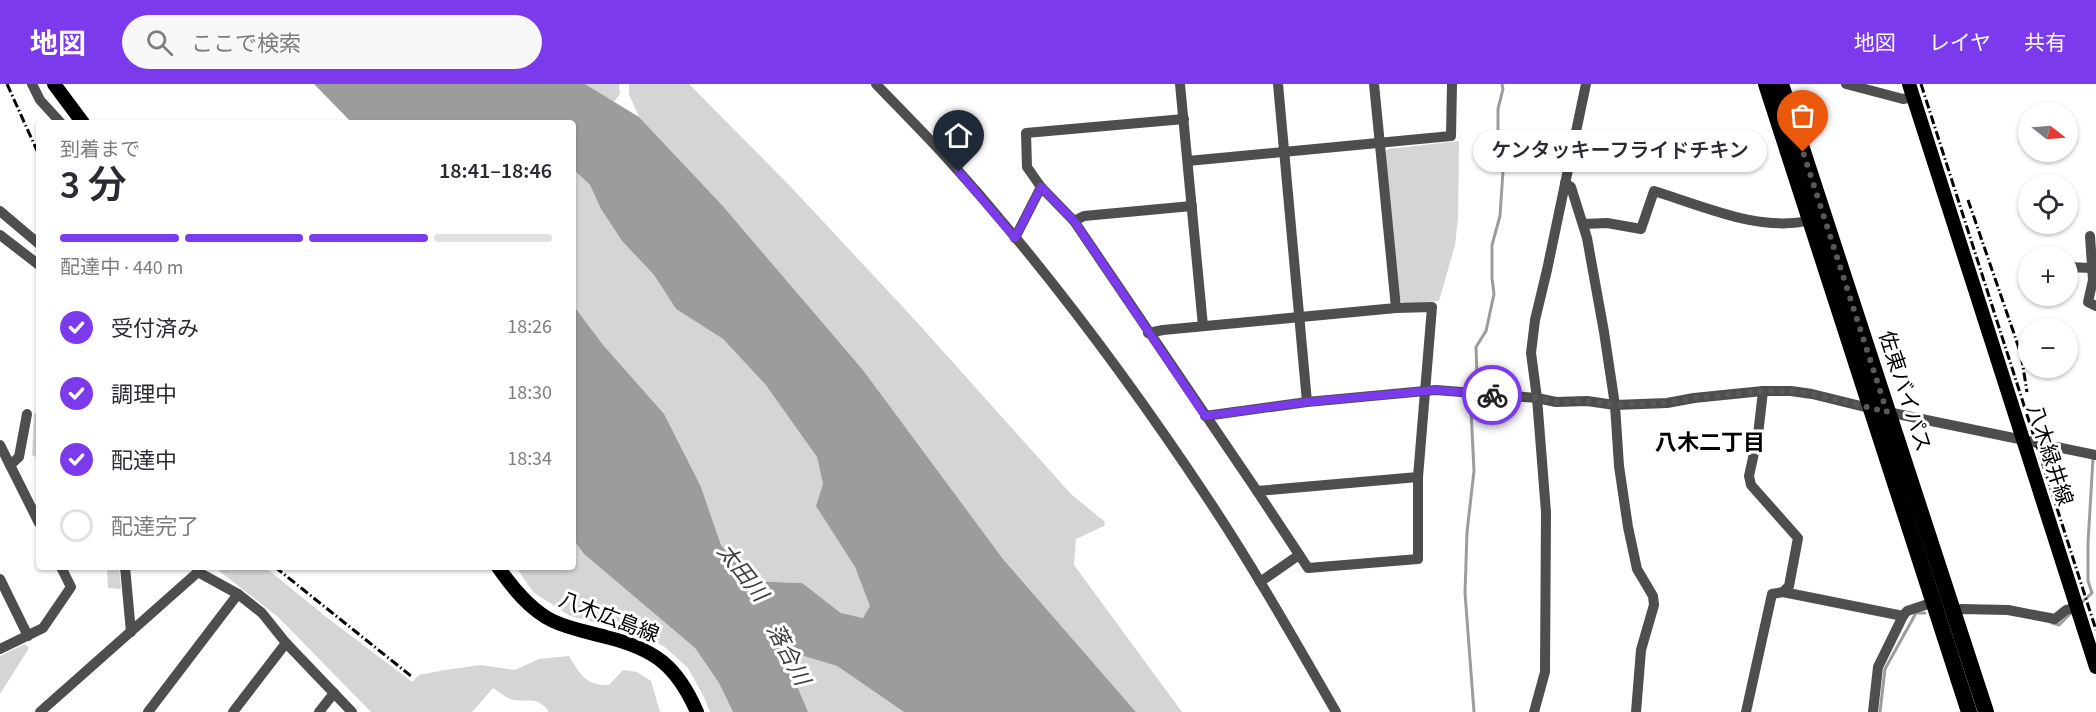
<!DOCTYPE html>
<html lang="ja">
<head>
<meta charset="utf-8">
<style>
  :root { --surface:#fff; --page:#f7f7f7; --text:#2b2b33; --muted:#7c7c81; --line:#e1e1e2; --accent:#7c3aed }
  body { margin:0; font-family:"Source Sans 3","Noto Sans JP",sans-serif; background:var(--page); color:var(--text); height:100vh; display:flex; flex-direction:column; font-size:22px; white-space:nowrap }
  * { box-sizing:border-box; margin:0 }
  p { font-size:20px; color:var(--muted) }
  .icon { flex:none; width:33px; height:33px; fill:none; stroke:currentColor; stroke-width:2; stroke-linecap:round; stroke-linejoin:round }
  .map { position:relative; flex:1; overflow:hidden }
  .sheet { position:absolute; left:36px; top:36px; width:540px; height:450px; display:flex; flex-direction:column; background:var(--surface); border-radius:6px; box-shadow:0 2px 4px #0004 }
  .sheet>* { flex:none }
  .needle { width:39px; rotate:107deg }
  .tools { position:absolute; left:2018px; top:18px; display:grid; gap:12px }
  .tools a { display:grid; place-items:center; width:60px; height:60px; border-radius:50%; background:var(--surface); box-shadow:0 2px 4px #0004; font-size:30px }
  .pin { position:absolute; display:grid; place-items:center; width:51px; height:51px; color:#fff; margin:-62px -26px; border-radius:50% 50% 50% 0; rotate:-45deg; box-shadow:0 0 6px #0007 }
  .pin .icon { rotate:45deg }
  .courier { position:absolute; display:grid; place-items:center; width:60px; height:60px; margin:-30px; border:4px solid #7c3aed; border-radius:50%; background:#fff; color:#222; box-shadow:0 2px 8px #0007 }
  .bubble { position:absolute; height:42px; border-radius:21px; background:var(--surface); box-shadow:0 2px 4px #0004; font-size:20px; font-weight:600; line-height:42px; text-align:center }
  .overview em { font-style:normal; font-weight:600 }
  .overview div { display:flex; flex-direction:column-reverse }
  .overview { display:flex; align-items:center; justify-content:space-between; height:102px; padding:0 24px }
  h1 { font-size:39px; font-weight:600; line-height:45px }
  .bar { display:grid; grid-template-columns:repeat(4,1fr); gap:9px 6px; align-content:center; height:72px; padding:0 24px }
  .bar i { height:8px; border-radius:4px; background:var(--line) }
  .bar .active { background:var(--accent) }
  .bar p { grid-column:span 4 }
  ol { padding:0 24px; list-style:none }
  li { display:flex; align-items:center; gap:18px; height:66px }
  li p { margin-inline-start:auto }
  li .icon { padding:6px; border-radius:50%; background:var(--accent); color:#fff; stroke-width:4 }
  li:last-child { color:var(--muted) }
  li i { width:33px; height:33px; border:3px solid var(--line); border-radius:50% }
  header { display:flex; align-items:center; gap:36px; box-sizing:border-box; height:84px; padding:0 30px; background:var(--accent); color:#fff }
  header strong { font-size:28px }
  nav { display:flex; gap:33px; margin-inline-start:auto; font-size:21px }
  .search { width:420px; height:54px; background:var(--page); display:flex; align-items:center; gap:15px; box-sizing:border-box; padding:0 21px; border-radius:33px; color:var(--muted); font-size:22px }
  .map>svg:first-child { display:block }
</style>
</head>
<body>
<header>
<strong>地図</strong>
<div class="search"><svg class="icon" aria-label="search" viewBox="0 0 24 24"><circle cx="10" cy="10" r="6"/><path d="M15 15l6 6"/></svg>ここで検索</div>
<nav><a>地図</a><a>レイヤ</a><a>共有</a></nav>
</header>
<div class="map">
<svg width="2096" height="628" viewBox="0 0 2096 628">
  <rect width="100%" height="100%" fill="#fff"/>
  <g fill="#d5d5d5">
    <path d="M585,0H619L620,10L614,18Z"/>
    <path d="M629,0H689L790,102L915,236L1071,410L1105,438L1104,442L1076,455L1074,481L1182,628H1136L1003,475L863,286L722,121L639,33L629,10Z"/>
    <path d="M1459,57L1458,134L1455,161L1439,217L1404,220L1400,216L1385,68L1388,65Z"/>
    <path d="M573,85L590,101L601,125L622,157L654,191L676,225L723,255L765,300L817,373L823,400L817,422L855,483L871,523L863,534L841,529L802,499L752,497L721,461L701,403L573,222Z"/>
    <path d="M39,326V375L32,371L34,330Z"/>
    <path d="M573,455L584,470L695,564L719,599L733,628H710L704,613L688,584L666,564L653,556L621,545L570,532L533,508L516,483H573Z"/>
    <path d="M107,483H119L121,505L108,504Z"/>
    <path d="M214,483H265L325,532L412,598L419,591L445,586L481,581L515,586L539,575L569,572C580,590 586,602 609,601L623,586L637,588L651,597L660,628H549C538,612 530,618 514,616C507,615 499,608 493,604L472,628H371L278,533Z"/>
    <path d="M25,560L29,564L0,610V572Z"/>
    <path d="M800,571L837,582L904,628H808L789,581Z"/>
  </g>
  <path fill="#9c9c9c" d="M314,0H585L639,33L722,121L863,286L1003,475L1136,628H904L837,582L800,571L789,582L808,628H733L719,599L695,564L584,470L573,455V221L603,261L664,330L701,403L721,461L752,497L802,499L841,529L863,534L870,522L855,483L816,422L823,400L817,373L765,300L723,255L676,225L654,191L622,157L601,125L590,101L573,85V39H352Z"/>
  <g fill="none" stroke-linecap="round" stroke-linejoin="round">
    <g stroke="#9c9c9c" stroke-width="3">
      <path d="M1474,306L1477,291L1476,263L1486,247L1494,210L1492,194V161L1500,132L1503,87L1498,52V25L1503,5L1502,0"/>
      <path d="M1473,313L1471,326L1474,387L1467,448L1465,509L1474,628"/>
      <path d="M2080,520L2092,509L2088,497V459L2093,374"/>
      <path d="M2052,539L2059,541L2071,529"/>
      <path d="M1880,628L1885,585L1916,529H1925"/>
    </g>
    <g stroke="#4e4e4e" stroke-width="10">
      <path d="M32,0L40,16L61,39"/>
      <path d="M876,0C899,24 923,48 945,72C1042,179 1130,297 1210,418C1255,486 1295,557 1336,628"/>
      <path d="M1180,0L1203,242"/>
      <path d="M1278,0L1307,318"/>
      <path d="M1374,0L1396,224"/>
      <path d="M1846,0L1903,15L1913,13"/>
      <path d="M1184,35L1026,49L1027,83L1041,103L1074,137L1257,407"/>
      <path d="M1188,77L1451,52L1452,0"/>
      <path d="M1565,99L1571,103L1587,154L1604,248L1615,321L1619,382L1628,443L1637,485L1653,512L1654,521L1641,566L1636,628"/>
      <path d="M0,127L39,160"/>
      <path d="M1074,137L1084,132L1192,122"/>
      <path d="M1583,140L1607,139L1641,145L1654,107C1703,122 1760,149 1811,136"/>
      <path d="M0,151L39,181"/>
      <path d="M2090,152L2093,196L2088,218L2096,222"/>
      <path d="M1015,154L1041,103"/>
      <path d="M2067,183L2092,184"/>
      <path d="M1148,249L1163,246L1396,224L1432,223L1418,393V475L1308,484L1257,407L1418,393"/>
      <path d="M1205,332L1307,318L1436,306L1537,314L1556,318L1587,317L1615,321L1667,319L1694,314L1763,307H1791L1812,310L1873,325L2096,371"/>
      <path d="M0,361L39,439"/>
      <path d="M10,381L19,373L27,330"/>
      <path d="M125,483L131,548"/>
      <path d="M0,495L28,552"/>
      <path d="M1260,498L1299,471"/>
      <path d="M1783,508L1903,532"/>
      <path d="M1954,527L1961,525L2008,526L2055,535L2066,526L2077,523"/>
      <path d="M0,565L43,544L71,503L61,483"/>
      <path d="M40,628L198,488L238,510L262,529L286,559L352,628"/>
      <path d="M148,628L238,510"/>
      <path d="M233,628L286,559"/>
      <path d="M319,628L334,609"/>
      <path d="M1534,628L1545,588L1546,428L1537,314L1531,269L1535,236L1547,186L1586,0"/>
      <path d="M1746,628L1772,510L1783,508L1789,502L1798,454L1751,401L1749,392L1758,351L1763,307"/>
      <path d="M1873,628L1878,583L1903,532L1907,527L1934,518"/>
    </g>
    <g stroke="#000" stroke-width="14">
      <path d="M54,0L83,39"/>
      <path d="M1909,0L2096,583"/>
      <path d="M498,483C512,503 530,526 553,537C570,545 588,548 606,553C655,565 677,582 697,628"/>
    </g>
    <g stroke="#000" stroke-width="16">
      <path d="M1766,0L1969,628"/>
      <path d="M1781,0L1986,628"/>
    </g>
    <g stroke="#000" stroke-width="3" stroke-dasharray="9 3 1.5 3" stroke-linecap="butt">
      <path d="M7,0L39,71"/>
      <path d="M1921,0L2096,546"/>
      <path d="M1968,116L2021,270L2027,308"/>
      <path d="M275,483L411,592"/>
    </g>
  </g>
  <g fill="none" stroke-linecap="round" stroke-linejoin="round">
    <path stroke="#595959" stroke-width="6" stroke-dasharray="0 10.8" d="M1492,311L1537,314L1556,318L1587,317L1615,321L1667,319L1694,314L1763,307H1791L1812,310L1887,328L1803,68"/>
    <path stroke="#7c3aed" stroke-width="8" d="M959,88L1015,154L1041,103L1074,137L1205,332L1307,318L1436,306L1492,311"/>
  </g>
  <g text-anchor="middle" stroke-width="6" stroke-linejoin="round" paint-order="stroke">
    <g font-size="21" fill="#000" stroke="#fff">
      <text transform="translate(1905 307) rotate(72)" y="7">佐東バイパス</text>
      <text transform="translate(2050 371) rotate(72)" y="7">八木緑井線</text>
      <text transform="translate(609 533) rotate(21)" y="7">八木広島線</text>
    </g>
    <g font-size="22" font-weight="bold" fill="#000" stroke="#fff">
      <text x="1710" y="366">八木二丁目</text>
    </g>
    <g font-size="22" font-style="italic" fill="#3d3d3d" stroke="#fff">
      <text transform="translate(743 488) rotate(52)" y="8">太田川</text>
      <text transform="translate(789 570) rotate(62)" y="8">落合川</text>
    </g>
  </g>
</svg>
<div class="tools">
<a><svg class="needle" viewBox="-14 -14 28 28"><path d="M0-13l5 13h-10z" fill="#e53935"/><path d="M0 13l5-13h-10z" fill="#7c7c81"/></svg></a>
<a><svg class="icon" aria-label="locate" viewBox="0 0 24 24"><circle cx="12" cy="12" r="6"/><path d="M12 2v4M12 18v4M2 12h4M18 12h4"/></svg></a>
<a>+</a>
<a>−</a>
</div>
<div class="pin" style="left:1803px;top:68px;background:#ea580c"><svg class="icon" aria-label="bag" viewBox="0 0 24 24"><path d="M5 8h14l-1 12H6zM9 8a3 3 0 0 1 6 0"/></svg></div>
<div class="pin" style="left:959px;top:88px;background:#1f2937"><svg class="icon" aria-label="home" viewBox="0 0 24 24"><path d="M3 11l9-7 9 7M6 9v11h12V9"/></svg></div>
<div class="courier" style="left:1492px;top:311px"><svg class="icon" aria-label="bike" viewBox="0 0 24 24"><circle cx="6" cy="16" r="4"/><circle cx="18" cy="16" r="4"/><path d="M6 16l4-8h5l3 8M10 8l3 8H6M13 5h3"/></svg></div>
<div class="bubble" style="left:1473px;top:46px;width:294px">ケンタッキーフライドチキン</div>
<section class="sheet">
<div class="overview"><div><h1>3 分</h1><p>到着まで</p></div><em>18:41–18:46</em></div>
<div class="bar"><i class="active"></i><i class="active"></i><i class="active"></i><i></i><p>配達中 · 440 m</p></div>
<ol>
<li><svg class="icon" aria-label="check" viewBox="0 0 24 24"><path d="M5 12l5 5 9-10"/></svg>受付済み<p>18:26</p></li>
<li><svg class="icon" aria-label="check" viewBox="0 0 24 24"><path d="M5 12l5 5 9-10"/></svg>調理中<p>18:30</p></li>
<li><svg class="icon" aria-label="check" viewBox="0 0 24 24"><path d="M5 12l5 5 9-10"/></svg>配達中<p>18:34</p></li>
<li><i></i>配達完了</li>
</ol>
</section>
</div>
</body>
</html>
